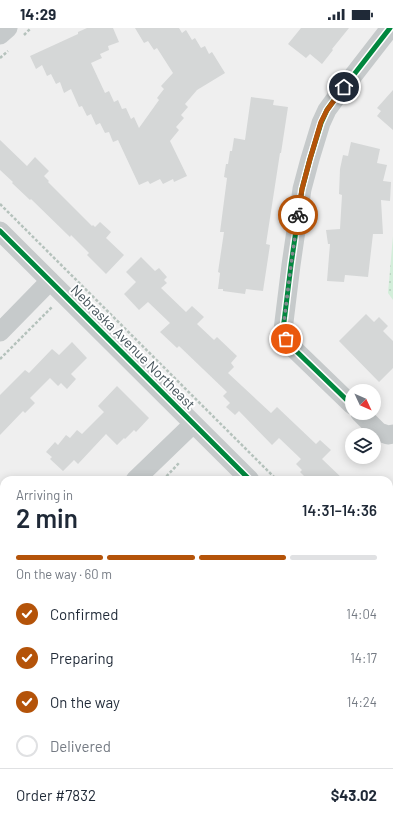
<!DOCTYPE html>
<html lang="en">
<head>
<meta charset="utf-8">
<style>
  :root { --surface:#fff; --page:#f6f6f7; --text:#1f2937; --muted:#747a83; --line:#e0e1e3; --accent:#b45309 }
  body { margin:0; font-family:Barlow,sans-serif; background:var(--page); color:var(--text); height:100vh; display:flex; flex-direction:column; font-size:15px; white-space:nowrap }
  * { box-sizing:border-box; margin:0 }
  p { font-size:13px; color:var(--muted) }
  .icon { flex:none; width:22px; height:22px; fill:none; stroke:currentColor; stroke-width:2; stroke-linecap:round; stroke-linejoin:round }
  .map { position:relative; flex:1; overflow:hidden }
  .panel { position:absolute; left:0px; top:448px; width:393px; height:352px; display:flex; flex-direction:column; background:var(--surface); border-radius:12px 12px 0 0; box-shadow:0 2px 10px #0003 }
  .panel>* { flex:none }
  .needle { width:26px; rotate:134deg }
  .buttons { position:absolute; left:345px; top:356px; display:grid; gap:8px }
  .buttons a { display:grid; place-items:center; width:36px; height:36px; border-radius:50%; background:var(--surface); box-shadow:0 2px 10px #0003; font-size:20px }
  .pin { position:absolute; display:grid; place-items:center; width:34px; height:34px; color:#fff; margin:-17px; border:2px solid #fff; border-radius:50%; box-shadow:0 1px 4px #0007 }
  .courier { position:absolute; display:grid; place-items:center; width:40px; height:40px; margin:-20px; border:3px solid #b45309; border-radius:50%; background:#fff; color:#222; box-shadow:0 1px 5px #0007 }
  .summary em { font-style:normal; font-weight:600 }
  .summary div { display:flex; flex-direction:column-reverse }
  .summary { display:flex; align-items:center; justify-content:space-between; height:68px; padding:0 16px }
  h1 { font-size:26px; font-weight:600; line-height:30px }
  .bar { display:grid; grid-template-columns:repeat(4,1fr); gap:6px 4px; align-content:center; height:48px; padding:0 16px }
  .bar i { height:5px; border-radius:3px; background:var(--line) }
  .bar .on { background:var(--accent) }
  .bar p { grid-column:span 4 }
  .line { display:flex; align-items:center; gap:10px; padding:0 16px; border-top:1px solid var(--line) }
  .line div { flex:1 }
  ol { padding:0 16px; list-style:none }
  li { display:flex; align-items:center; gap:12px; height:44px }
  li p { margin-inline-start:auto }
  li .icon { padding:4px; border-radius:50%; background:var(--accent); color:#fff; stroke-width:4 }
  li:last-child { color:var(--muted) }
  li i { width:22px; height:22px; border:2px solid var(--line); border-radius:50% }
  .status { display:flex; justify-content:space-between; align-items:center; height:28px; padding:0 20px; background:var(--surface); direction:ltr }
  .status svg { height:11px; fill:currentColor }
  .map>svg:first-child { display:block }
</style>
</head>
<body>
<div class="status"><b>14:29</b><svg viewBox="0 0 49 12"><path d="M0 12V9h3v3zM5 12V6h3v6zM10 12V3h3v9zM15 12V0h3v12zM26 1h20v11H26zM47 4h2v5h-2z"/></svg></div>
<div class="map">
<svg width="393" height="800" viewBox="0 0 393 800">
  <defs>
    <pattern id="park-dots" width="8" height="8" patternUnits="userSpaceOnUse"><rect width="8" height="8" fill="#d3eeda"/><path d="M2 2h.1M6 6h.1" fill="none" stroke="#b6cebd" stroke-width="1.8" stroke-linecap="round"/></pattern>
  </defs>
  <rect width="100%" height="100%" fill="#efefef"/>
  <path fill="url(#park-dots)" d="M393,208V272L388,265Z"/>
  <g fill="#d5d7d7">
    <path d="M87,0H113L119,14L108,18L109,22L100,26L102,30L91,35L105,65L109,63L114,74L118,72L122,81L126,80L131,91L134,89L139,100L159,72L157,70L164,61L161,58L173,45L157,20L154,22L148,13L144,15L135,0H179L182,5L186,2L192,12L195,10L201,20L205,18L209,26L212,24L225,45L197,62L185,76L188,79L181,87L184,90L176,99L179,102L170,113L187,148L174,154L173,151L163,156L160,151L150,156L148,153L139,157L118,112L113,114L109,104L105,105L100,95L96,97L91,86L87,88L82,78L79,79L71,61L64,65L60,54L56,56L51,46L47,48L42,37L36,41L30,28L78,6V4Z"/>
    <path d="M301,0H349L332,21L333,22L322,36L310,26L306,30L288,16Z"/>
    <path d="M393,62V102L377,88L381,83L377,80Z"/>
    <path d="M251,69L274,72L273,77L288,79L281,125H280L266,216L270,217L263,263L246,261L245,266L223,263V261H218L220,245L218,244L224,204H220L227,150L224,149L226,136H228L230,123H232L234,110L245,112Z"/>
    <path d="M0,112L27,138L35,129L49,143L44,148L49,153L48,154L92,198L93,197L95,199L100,194L111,204L106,210L124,227L106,246L87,227L89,225L71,207L70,209L31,171L30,172L12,155L13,154L0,142Z"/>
    <path d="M351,114L380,121L377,135L387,137L383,153L391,154L390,173L381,172L383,206H373L368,249L345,247L344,254L327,253L330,216H328L326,202L340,201L342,167L339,166L340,141L343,127L348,128Z"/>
    <path d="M141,229L155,243L159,240L167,249L164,252L167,255L161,260L186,284L192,278L204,289L197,296L214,312L217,309L237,328L231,335L234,339L228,345L271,385L277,379L316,416L320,412L331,422L322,431L344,452H308L300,444L302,442L296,436L301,431L279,410L272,417L239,383L235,387L226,379L230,375L223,368L227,364L179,318L177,320L160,304L170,295L148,274L139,282L124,266L136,254L126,244Z"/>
    <path d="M366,286L374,294L379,289L388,298L383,303L393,313V340L379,354L339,313Z"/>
    <path d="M72,314L87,330L71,346L76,351L67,361L61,355L58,358L50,350L30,370L35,375L25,385L23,383L0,407V367L25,342L29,345L52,321L59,327Z"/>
    <path d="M117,358L149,390L136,404L134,402L125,411L124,410L117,417L106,406L78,436L74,432L63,443L50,431L52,429L46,424L55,414L58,417L66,407L70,410L77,402L82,406L104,384L98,378Z"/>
  </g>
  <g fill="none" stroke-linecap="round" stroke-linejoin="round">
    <g stroke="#b5c2bc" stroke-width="2.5" stroke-dasharray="3 2" stroke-linecap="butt">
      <path d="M24,7L31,0"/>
      <path d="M0,30L8,23"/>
      <path d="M0,176L277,452"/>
      <path d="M0,331L52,279"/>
      <path d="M163,452L179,435"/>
    </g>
    <g stroke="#c6cacb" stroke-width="19">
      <path d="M0,7L8,0"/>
      <path d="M0,203L250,452"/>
      <path d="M0,304L50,253"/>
      <path d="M352,377L293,320L286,311L283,302L291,237L302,161L310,131L321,95L327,82L335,71L390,0"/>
      <path d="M360,385L379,404L388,407L393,406"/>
      <path d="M135,452L193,396"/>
      <path d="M389,556L393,558"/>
      <path d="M389,594L393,593"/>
      <path d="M0,762L4,760"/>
    </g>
    <g stroke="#fff" stroke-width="8">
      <g id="cycleway">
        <path d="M0,203L250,452"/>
        <path d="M352,377L293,320L286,311L283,302L291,237L302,161L310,131L321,95L327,82L335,71L390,0"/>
      </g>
    </g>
    <use href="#cycleway" stroke="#00873e" stroke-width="5"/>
  </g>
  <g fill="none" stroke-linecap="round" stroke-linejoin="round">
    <path stroke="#818a8f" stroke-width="4" stroke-dasharray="0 7.2" d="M286,311L283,302L291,237L298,187"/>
    <path stroke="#b45309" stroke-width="5" d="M298,187L302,161L310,131L321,94L327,82L344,59"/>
  </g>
  <g text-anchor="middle" stroke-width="4" stroke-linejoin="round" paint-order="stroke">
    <g font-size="14" fill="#46545b" stroke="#fff">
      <text transform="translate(133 319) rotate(45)" y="5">Nebraska Avenue Northeast</text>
    </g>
  </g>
</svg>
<div class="buttons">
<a><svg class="needle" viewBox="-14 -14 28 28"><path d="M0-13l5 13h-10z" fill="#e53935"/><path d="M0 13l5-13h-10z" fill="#747a83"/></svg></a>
<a><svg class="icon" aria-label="layers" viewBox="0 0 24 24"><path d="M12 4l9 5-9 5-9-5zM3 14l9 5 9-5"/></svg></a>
</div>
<div class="pin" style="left:286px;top:311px;background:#ea580c"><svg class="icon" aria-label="bag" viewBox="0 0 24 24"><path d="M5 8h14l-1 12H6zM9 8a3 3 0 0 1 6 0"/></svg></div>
<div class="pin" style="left:344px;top:59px;background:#1f2937"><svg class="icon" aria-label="home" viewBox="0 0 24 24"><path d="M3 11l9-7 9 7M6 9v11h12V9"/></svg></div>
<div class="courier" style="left:298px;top:187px"><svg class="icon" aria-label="bike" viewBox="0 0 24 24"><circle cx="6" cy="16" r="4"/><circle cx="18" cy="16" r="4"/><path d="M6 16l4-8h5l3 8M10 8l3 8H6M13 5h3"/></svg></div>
<section class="panel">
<div class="summary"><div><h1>2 min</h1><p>Arriving in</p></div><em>14:31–14:36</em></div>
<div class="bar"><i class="on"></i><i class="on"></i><i class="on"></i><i></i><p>On the way · 60 m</p></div>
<ol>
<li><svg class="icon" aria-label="check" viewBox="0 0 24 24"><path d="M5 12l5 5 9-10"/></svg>Confirmed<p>14:04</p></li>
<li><svg class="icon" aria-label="check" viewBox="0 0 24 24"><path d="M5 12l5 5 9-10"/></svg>Preparing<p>14:17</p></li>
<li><svg class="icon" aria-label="check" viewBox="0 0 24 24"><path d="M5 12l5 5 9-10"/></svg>On the way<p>14:24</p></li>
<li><i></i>Delivered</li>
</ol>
<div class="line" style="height:52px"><div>Order #7832</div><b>$43.02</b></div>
</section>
</div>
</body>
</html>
